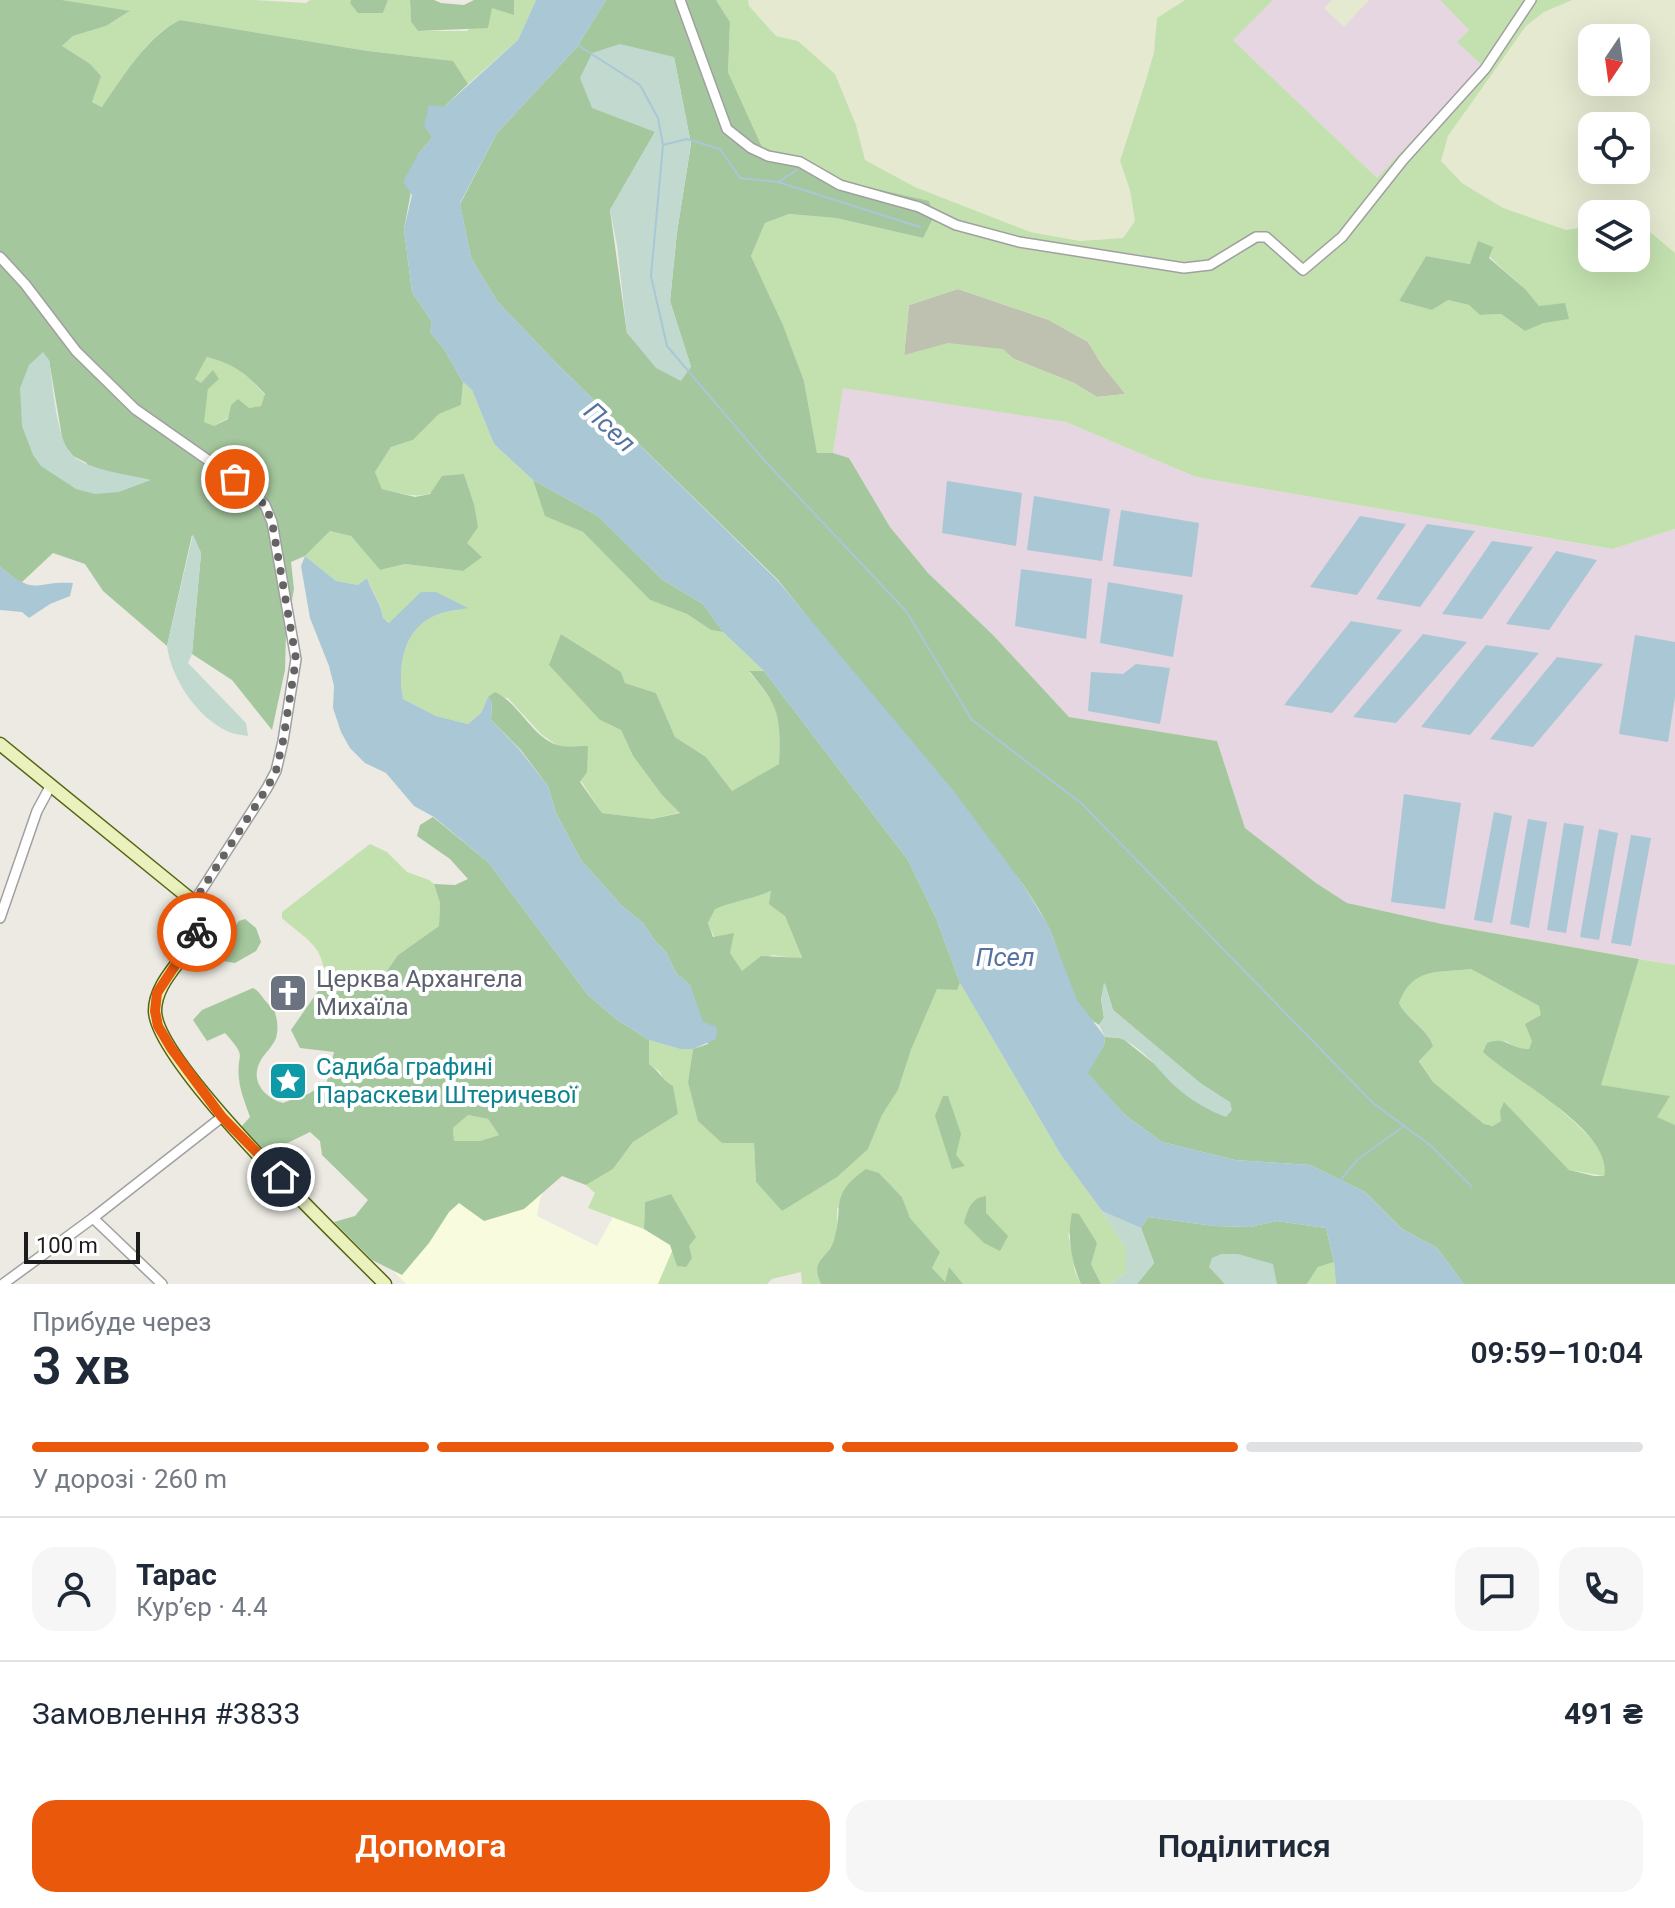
<!DOCTYPE html>
<html lang="uk">
<head>
<meta charset="utf-8">
<style>
  :root { --surface:#fff; --page:#f6f6f7; --text:#1f2937; --muted:#747a83; --line:#e0e1e3; --accent:#ea580c }
  body { margin:0; font-family:Roboto,sans-serif; background:var(--page); color:var(--text); height:100vh; display:flex; flex-direction:column; font-size:30px; white-space:nowrap }
  * { box-sizing:border-box; margin:0 }
  p { font-size:26px; color:var(--muted) }
  .icon { flex:none; width:44px; height:44px; fill:none; stroke:currentColor; stroke-width:2; stroke-linecap:round; stroke-linejoin:round }
  .map { position:relative; height:1284px; overflow:hidden }
  .sheet { display:flex; flex-direction:column; background:var(--surface); flex:1 }
  .sheet>* { flex:none }
  .needle { width:52px; rotate:193deg }
  .tools { position:absolute; left:1578px; top:24px; display:grid; gap:16px }
  .tools a { display:grid; place-items:center; width:72px; height:72px; border-radius:16px; background:var(--surface); box-shadow:0 8px 32px #0002; font-size:40px }
  .scale { position:absolute; left:24px; bottom:20px; width:116px; box-sizing:border-box; padding-left:8px; border:4px solid #1c1c1c; border-top:0; font-size:22px; line-height:28px; white-space:nowrap; color:#1c1c1c; -webkit-text-stroke:6px #fff; paint-order:stroke }
  .pin { position:absolute; display:grid; place-items:center; width:68px; height:68px; color:#fff; margin:-34px; border:4px solid #fff; border-radius:50%; box-shadow:0 2px 8px #0007 }
  .courier { position:absolute; display:grid; place-items:center; width:80px; height:80px; margin:-40px; border:6px solid #ea580c; border-radius:50%; background:#fff; color:#222; box-shadow:0 2px 10px #0007 }
  .headline em { font-style:normal; font-weight:600 }
  .headline div { display:flex; flex-direction:column-reverse }
  .headline { display:flex; align-items:center; justify-content:space-between; height:136px; padding:0 32px }
  h1 { font-size:52px; font-weight:600; line-height:60px }
  .bar { display:grid; grid-template-columns:repeat(4,1fr); gap:12px 8px; align-content:center; height:96px; padding:0 32px }
  .bar i { height:10px; border-radius:6px; background:var(--line) }
  .bar .on { background:var(--accent) }
  .bar p { grid-column:span 4 }
  .line { display:flex; align-items:center; gap:20px; padding:0 32px; border-top:2px solid var(--line) }
  .line div { flex:1 }
  .round { display:grid; place-items:center; flex:none; width:84px; height:84px; border-radius:24px; background:var(--page) }
  .primary-button { display:flex; gap:16px; margin-top:auto; padding:16px 32px }
  .primary-button a { flex:1; height:92px; border-radius:24px; background:var(--accent); color:#fff; font-size:32px; font-weight:600; line-height:92px; text-align:center }
  .primary-button a+a { background:var(--page); color:var(--text) }
  .map>svg:first-child { display:block }
</style>
</head>
<body>
<div class="map">
<svg width="1675" height="1284" viewBox="0 0 1675 1284">
  <rect width="100%" height="100%" fill="#eceae3"/>
  <g fill="#e5d6e1">
    <path d="M1273,0H1440L1469,30L1457,42L1483,64L1377,178L1232,39Z"/>
    <path d="M843,387L1066,422L1196,477L1611,549L1675,529V965L1442,924L1347,903L1316,883L1245,828L1217,741L1069,717L993,635L928,573L890,527L849,458L833,453Z"/>
  </g>
  <path fill="#f8fbde" d="M555,1165L540,1199L537,1216L597,1246L613,1217L644,1229L670,1245L673,1249L658,1284H406L354,1230Z"/>
  <path fill="#bec0b0" d="M958,289L1049,320L1088,342L1102,365L1126,394L1097,397L1074,383L1014,359L1002,349L904,356L909,305Z"/>
  <g fill="#e5e9d0" fill-rule="evenodd">
    <path d="M748,0H1185L1157,18L1154,52L1146,80L1120,161L1130,190L1135,221L1123,238L1080,241L1030,232L915,187L865,160L856,125L798,41L776,36L749,6Z"/>
    <path d="M1332,0H1369L1344,27L1324,8Z"/>
    <path d="M1572,0H1675V253L1643,226L1636,225V214H1592V226L1566,230L1503,208L1462,183L1441,161L1448,136L1526,26L1544,12ZM1592,38H1636V82H1592ZM1592,126H1636V170H1592Z"/>
  </g>
  <g fill="#c3e1af" fill-rule="evenodd">
    <path d="M62,0H255L306,3L310,0H351L350,3L383,13L388,0H410L411,22L418,31H467L492,7L514,14V0H536L518,40L468,84L452,61L368,51L180,20C146,36 124,76 103,107L92,102L62,46L73,36L106,26L129,12Z"/>
    <path d="M716,0H748L749,6L776,36L798,41L835,74L856,125L865,160L915,187L1030,232L1080,241L1123,238L1135,221L1130,190L1120,161L1146,80L1154,52L1157,18L1185,0H1273L1233,40L1377,178L1482,65L1457,42L1469,30L1440,0H1572L1544,12L1526,26L1448,136L1441,161L1462,183L1503,208L1566,230L1592,226V258H1636V225L1643,226L1675,253V529L1612,549L1196,477L1066,422L843,388L833,453H817L804,381L783,325L751,256L765,223L789,214L836,218L923,238L832,179L762,147L728,72L730,22ZM1478,241C1499,275 1532,282 1544,323L1525,331L1501,314L1480,315L1469,305L1448,300L1432,310L1399,301L1426,256L1471,264ZM958,289L1049,320L1088,342L1102,365L1125,394L1097,397L1074,383L1014,359L1003,349L948,343L904,355L909,305Z"/>
    <path d="M207,357C236,365 245,373 265,395L261,406L249,408L231,405L228,418L214,426L203,422L208,389L195,379Z"/>
    <path d="M463,382L472,390L494,444L533,480L546,516L583,532L650,600L687,614L711,630L723,632L764,671L749,672C781,708 781,717 779,764L732,791L706,757L675,737L656,693L625,683L621,672L561,634L600,720L621,730L633,756L662,795L681,812L652,819L602,813L558,746L541,734L508,698L488,697L481,713L468,724L436,716L403,699C397,667 403,630 435,615C445,611 457,611 466,608L390,623L383,618C381,603 373,593 367,578L358,585L336,581L305,556L330,531L351,536L380,570L405,564L463,571L481,556L466,543L474,504L464,474C424,498 427,500 382,489L375,472L391,447L413,440L439,414L461,405Z"/>
    <path d="M370,844L387,852L407,872L429,880L434,884L440,903L439,926L398,955L382,978L345,988L325,981C324,944 306,940 282,918V912Z"/>
    <path d="M772,891L785,916L802,959L772,955L742,972C731,955 714,942 708,923L715,908Z"/>
    <path d="M1639,959L1675,965V1125L1656,1118L1669,1096L1600,1085Z"/>
    <path d="M1471,969L1539,1006L1542,1015L1529,1049H1519L1504,1040C1520,1060 1534,1081 1551,1100C1569,1121 1611,1145 1604,1176L1569,1170L1504,1103L1501,1121L1494,1126L1484,1124L1433,1082L1419,1060L1432,1046C1428,1028 1407,1020 1399,1003C1413,967 1437,973 1471,969Z"/>
    <path d="M960,983L1061,1155L1102,1211L1126,1248V1272L1111,1284H1101L1091,1264L1068,1232L1075,1272L1081,1284H963L949,1268L945,1283L932,1268L939,1251L910,1218L902,1197L879,1173L837,1209C837,1219 838,1233 833,1243C825,1261 810,1259 821,1284H802L801,1272L772,1279L767,1284H658L673,1249L677,1266L671,1194L645,1202L644,1229L588,1208L595,1193L586,1185L613,1169L633,1142L678,1114L660,1072L649,1064V1040L680,1049H693L688,1082L722,1143H754L756,1182L782,1211L868,1149L882,1115L898,1090L911,1050L937,988L956,990Z"/>
    <path d="M468,1115L488,1119L499,1135L480,1141H454L453,1128Z"/>
    <path d="M1334,1262L1336,1284H1307L1318,1267Z"/>
  </g>
  <g fill="#a5c79d" fill-rule="evenodd">
    <path d="M0,0H62L130,11L106,26L73,36L62,46L90,64L101,76L92,102L102,107C123,77 147,36 180,20L368,51L453,61L468,84L444,107L432,138L418,154L404,229L412,292L432,322L430,332L444,349L463,382L461,405L439,414L413,440L391,447L375,472L382,489L415,497L430,494L442,476L464,474L474,504L478,527L467,543L482,557L463,571L405,564L380,570L351,536L330,531L305,556L291,562L294,589L286,632L285,670L272,730L232,680L192,654L201,553L192,535L167,646L103,591L85,564L53,553L21,583L0,567ZM207,357C236,365 245,373 265,394L261,406L249,408L238,399L231,405L228,419L214,426L204,422L208,389L219,379L213,370L201,383L195,379ZM49,360L63,443L73,456L87,463L76,489L29,365Z"/>
    <path d="M351,0H388L383,13H358L350,3Z"/>
    <path d="M410,0H434L441,3L464,5L474,0H514V15L492,8L488,28L418,31L411,22Z"/>
    <path d="M606,0H716L730,22L728,72L762,147L832,179L929,201L934,216L923,238L836,218L789,214L765,223L751,256L783,325L804,381L817,453H833L849,458L890,527L928,573L993,635L1069,717L1217,741L1245,828L1316,883L1347,903L1442,924L1639,959L1601,1085L1670,1096L1657,1117L1675,1125V1284H1464L1437,1248L1402,1229L1365,1192L1310,1165L1235,1160L1162,1142L1125,1115L1087,1073L1104,1045L1105,1037L1122,1038L1152,1062L1229,1102L1200,1083L1113,1010L1105,984L1101,999L1104,1018L1099,1025C1068,1007 1063,956 1048,926C1041,911 1031,897 1022,883L778,580L559,366L497,301L471,258L460,204L497,133L577,47ZM674,57L691,144L677,232L670,301L691,367L627,333L610,210L655,132ZM1471,969L1539,1006L1541,1015L1525,1024L1532,1041L1529,1049C1512,1050 1505,1035 1487,1043L1483,1052C1511,1079 1614,1131 1604,1176H1594L1569,1170L1504,1102L1500,1111L1501,1121L1493,1126L1484,1124L1433,1082L1419,1061L1433,1046C1427,1028 1407,1020 1399,1003C1413,967 1437,973 1471,969Z"/>
    <path d="M1478,241L1493,247L1489,258L1525,289L1539,306L1565,303L1569,319L1544,323L1525,331L1501,314L1480,315L1469,305L1448,300L1432,310L1399,301L1426,256L1470,264Z"/>
    <path d="M533,480L598,516L663,580L703,604L723,632L711,630L687,614L650,600L583,532L545,516Z"/>
    <path d="M561,634L621,672L625,683L656,693L675,737L706,757L732,791L779,764C781,717 780,707 749,671H764L908,860L936,918L960,983L957,990L937,989L911,1050L898,1090L882,1115L868,1149L837,1177L782,1211L756,1182L754,1143H722L698,1121L688,1082L693,1049L708,1044L690,985L676,973L666,952L655,941L643,923L623,907L581,860L556,813L548,786L520,749L491,720L492,702L488,697L495,692C520,704 531,736 557,745C565,748 579,746 588,746L587,772L580,782L602,813L652,819L680,813L662,795L633,756L621,730L600,720L549,665ZM771,891L769,904L785,916L802,958L761,956L742,971L730,953L734,933L713,937L708,923L715,909C734,901 752,899 771,891Z"/>
    <path d="M433,817L488,862L588,995L616,1019L649,1040V1064C659,1071 663,1081 673,1086L678,1114L633,1142L613,1169L586,1185L562,1176L524,1209L484,1221L459,1203L449,1212L429,1243L402,1275L372,1260L334,1222L355,1216L368,1200L322,1155L320,1141L310,1132L267,1153L249,1139L241,1127L250,1117C246,1105 240,1091 239,1079C236,1050 249,1060 225,1033L207,1041L193,1020L202,1010L253,988C262,993 264,1003 273,1007C277,1017 279,1027 276,1038C273,1046 265,1053 261,1060C249,1080 264,1098 283,1103C291,1099 301,1098 308,1094C316,1090 317,1086 326,1085L334,1052L300,1048L291,1030L325,981L345,988L358,978L370,983L382,978L398,955L439,926L440,903L434,884L455,885L468,879L450,859L417,836L420,825ZM468,1115L488,1119L499,1135L480,1141H454L453,1128Z"/>
    <path d="M245,919L256,928L261,942L256,951L235,963L217,960L211,943L228,935L239,921Z"/>
    <path d="M943,1096H948L961,1134L956,1155L965,1166L952,1169L935,1116Z"/>
    <path d="M866,1169L879,1173L902,1197L910,1218L940,1252L932,1268L945,1282L949,1267L963,1284H821C809,1258 828,1260 834,1240C845,1204 828,1196 866,1169Z"/>
    <path d="M671,1194L696,1237L689,1246L692,1258L686,1267L677,1266L670,1245L644,1229L645,1202Z"/>
    <path d="M986,1196V1213L1008,1236L1000,1251L984,1243L964,1223C968,1209 971,1198 986,1196Z"/>
    <path d="M1072,1213L1079,1214L1097,1243L1091,1264L1101,1284H1081C1071,1262 1067,1236 1072,1213Z"/>
    <path d="M1148,1217L1214,1226L1250,1227L1277,1221L1326,1228L1334,1262L1318,1267L1307,1284H1277L1275,1281L1209,1266L1225,1284H1137L1154,1263L1141,1228Z"/>
  </g>
  <g fill="#c2d9d0">
    <path d="M620,44L674,57L691,144L677,232L670,301L691,367L681,381L656,368L627,333L617,245L610,210L655,132L592,108L580,78L592,53Z"/>
    <path d="M43,352L49,360C53,384 56,441 73,456C89,470 131,475 151,480L119,492L95,494L76,489L41,466L33,455L22,426L20,388L29,365Z"/>
    <path d="M193,534L201,553L192,654L188,663L246,723L248,736C242,735 234,734 229,732C197,718 171,678 167,646Z"/>
    <path d="M1104,982L1113,1010L1200,1083L1230,1102L1232,1110L1226,1117C1209,1111 1189,1099 1176,1087C1157,1070 1134,1033 1105,1037L1099,1025L1104,1017L1101,999Z"/>
    <path d="M1102,1211L1141,1228L1154,1263L1137,1284H1111L1126,1272V1248Z"/>
    <path d="M1221,1254H1238L1273,1264L1277,1284H1225L1209,1267L1212,1258Z"/>
  </g>
  <g fill="#a9c7d5">
    <path d="M536,0H606L577,47L497,133L460,203L471,258L497,301L559,366L778,581L953,790L1022,883L1048,925L1077,1000L1105,1037L1104,1045L1088,1073L1125,1115L1162,1142L1235,1160L1310,1165L1365,1192L1402,1229L1437,1248L1464,1284H1336L1334,1262L1326,1228L1277,1221L1250,1227L1214,1226L1148,1217L1141,1228L1102,1211L1061,1155L960,983L936,918L908,860L764,671L723,632L703,604L663,580L598,516L533,480L494,444L472,390L463,382L444,349L430,332L432,322L412,292L404,229L412,195L403,182L418,154L432,138L424,126L429,105L444,107L518,40Z"/>
    <path d="M947,481L1022,493L1016,546L942,533Z"/>
    <path d="M1034,496L1110,509L1102,561L1027,550Z"/>
    <path d="M1121,510L1199,523L1192,577L1113,566Z"/>
    <path d="M1360,516L1406,524L1357,595L1310,587Z"/>
    <path d="M1427,524L1475,531L1420,607L1376,599Z"/>
    <path d="M1492,541L1533,547L1482,619L1442,614Z"/>
    <path d="M1556,551L1597,560L1549,630L1506,624Z"/>
    <path d="M305,556L336,581L358,585L367,578C372,593 381,603 383,618L389,623L421,592H436L468,608C458,610 445,611 436,615C403,629 397,667 403,699L436,716L468,724L481,713L488,697L492,701L491,720L519,749L548,786L556,813L581,860L623,907L643,923L655,941L666,952L676,973L690,985L703,1022L717,1027L716,1039L693,1049H680L649,1040L616,1019L588,995L488,862L434,817L414,806L386,773L365,763L350,748L341,732L333,708L334,686L329,666L310,618L301,566Z"/>
    <path d="M0,567C39,598 32,580 73,583L70,596L50,604L29,618L22,612L0,610Z"/>
    <path d="M1021,569L1092,579L1086,639L1015,626Z"/>
    <path d="M1108,582L1183,595L1173,657L1100,643Z"/>
    <path d="M1351,621L1402,630L1332,713L1284,705Z"/>
    <path d="M1423,634L1467,642L1396,723L1353,717Z"/>
    <path d="M1635,635L1675,642V697L1668,742L1619,734Z"/>
    <path d="M1486,645L1539,653L1470,735L1421,727Z"/>
    <path d="M1557,657L1603,664L1533,747L1490,739Z"/>
    <path d="M1136,664L1170,668L1160,724L1088,711L1091,672L1123,674Z"/>
    <path d="M1404,794L1461,803L1445,909L1391,902Z"/>
    <path d="M1494,812L1512,816L1492,923L1474,920Z"/>
    <path d="M1528,819L1547,822L1529,928L1510,924Z"/>
    <path d="M1564,823L1584,826L1566,933L1547,930Z"/>
    <path d="M1599,829L1618,833L1599,940L1580,937Z"/>
    <path d="M1631,835L1651,838L1631,946L1611,943Z"/>
  </g>
  <g fill="none" stroke-linecap="round" stroke-linejoin="round">
    <g stroke="#a9c7d5" stroke-width="2">
      <path d="M576,44L640,85L658,118L663,145L687,139L720,149L740,178L778,182L920,227"/>
      <path d="M663,145L651,276L667,346L764,460L906,611L972,720L1081,803L1373,1103L1430,1145L1472,1187"/>
      <path d="M778,182L797,170"/>
      <path d="M1339,1182L1358,1159L1403,1127"/>
    </g>
    <g stroke="#a0a0a0" stroke-width="12">
      <g id="street">
        <path d="M680,0L727,129L751,148L768,156L800,162L840,185L919,207L956,225L1019,242L1184,268L1210,265L1256,237H1266L1303,270L1342,237L1403,160L1485,69L1531,0"/>
        <path d="M0,257L25,284L76,351L135,409L235,479L265,505L272,522L296,659L283,741L276,771L267,788L194,902"/>
        <path d="M0,918L37,811L51,785"/>
        <path d="M93,1218L162,1284"/>
        <path d="M3,1284L93,1218L222,1117"/>
      </g>
    </g>
    <g stroke="#546511" stroke-width="15">
      <path id="secondary" d="M0,744L194,902C215,944 155,969 155,1011C156,1064 341,1239 385,1284"/>
    </g>
    <use href="#street" stroke="#fff" stroke-width="9"/>
    <use href="#secondary" stroke="#eaf1bd" stroke-width="12"/>
  </g>
  <g fill="none" stroke-linecap="round" stroke-linejoin="round">
    <path stroke="#656462" stroke-width="8" stroke-dasharray="0 14.4" d="M197,932L199,914L194,902L267,788L276,771L283,741L296,659L272,522L265,505L235,479"/>
    <path stroke="#ea580c" stroke-width="10" d="M197,932L157,993L155,1011L158,1026L171,1048L222,1117L281,1177"/>
  </g>
  <defs>
    <g id="church-square" transform="scale(2)"><rect x="-9" y="-9" width="18" height="18" rx="4" fill="#6b7280" stroke="#fff"/><path d="M-1.2-6h2.4v3.5h3.3v2.4h-3.3V6h-2.4V-.1h-3.3v-2.4h3.3Z" fill="#fff"/></g>
    <g id="sight-square" transform="scale(2)"><rect x="-9" y="-9" width="18" height="18" rx="4" fill="#0f9aa8" stroke="#fff"/><path d="M0-6L1.8-2.2L6-1.7L2.9 1.2L3.7 5.4L0 3.3L-3.7 5.4L-2.9 1.2L-6-1.7L-1.8-2.2Z" fill="#fff"/></g>
  </defs>
  <g fill-rule="evenodd">
    <use href="#church-square" x="288" y="993"/>
    <use href="#sight-square" x="288" y="1081"/>
  </g>
  <g text-anchor="middle" stroke-width="8" stroke-linejoin="round" paint-order="stroke">
    <g font-size="24" fill="#5b616d" stroke="#fff" text-anchor="start">
      <text x="316" y="987">Церква Архангела<tspan x="316" dy="28">Михаїла</tspan></text>
    </g>
    <g font-size="24" fill="#0d838f" stroke="#fff" text-anchor="start">
      <text x="316" y="1075">Садиба графині<tspan x="316" dy="28">Параскеви Штеричевої</tspan></text>
    </g>
    <g font-size="26" font-style="italic" fill="#5573a0" stroke="#fff">
      <text transform="translate(610 427) rotate(43)" y="9">Псел</text>
      <text x="1005" y="966">Псел</text>
    </g>
  </g>
</svg>
<div class="tools">
<a><svg class="needle" viewBox="-14 -14 28 28"><path d="M0-13l5 13h-10z" fill="#e53935"/><path d="M0 13l5-13h-10z" fill="#747a83"/></svg></a>
<a><svg class="icon" aria-label="locate" viewBox="0 0 24 24"><circle cx="12" cy="12" r="6"/><path d="M12 2v4M12 18v4M2 12h4M18 12h4"/></svg></a>
<a><svg class="icon" aria-label="layers" viewBox="0 0 24 24"><path d="M12 4l9 5-9 5-9-5zM3 14l9 5 9-5"/></svg></a>
</div>
<div class="scale">100 m</div>
<div class="pin" style="left:235px;top:479px;background:#ea580c"><svg class="icon" aria-label="bag" viewBox="0 0 24 24"><path d="M5 8h14l-1 12H6zM9 8a3 3 0 0 1 6 0"/></svg></div>
<div class="pin" style="left:281px;top:1177px;background:#1f2937"><svg class="icon" aria-label="home" viewBox="0 0 24 24"><path d="M3 11l9-7 9 7M6 9v11h12V9"/></svg></div>
<div class="courier" style="left:197px;top:932px"><svg class="icon" aria-label="bike" viewBox="0 0 24 24"><circle cx="6" cy="16" r="4"/><circle cx="18" cy="16" r="4"/><path d="M6 16l4-8h5l3 8M10 8l3 8H6M13 5h3"/></svg></div>
</div>
<section class="sheet">
<div class="headline"><div><h1>3 хв</h1><p>Прибуде через</p></div><em>09:59–10:04</em></div>
<div class="bar"><i class="on"></i><i class="on"></i><i class="on"></i><i></i><p>У дорозі · 260 m</p></div>
<div class="line" style="height:144px"><a class="round"><svg class="icon" aria-label="person" viewBox="0 0 24 24"><circle cx="12" cy="8" r="4"/><path d="M4 21q1-7 8-7t8 7"/></svg></a><div><b>Тарас</b><p>Кур’єр · 4.4</p></div><a class="round"><svg class="icon" aria-label="chat" viewBox="0 0 24 24"><path d="M4 5h16v11H9l-5 4z"/></svg></a><a class="round"><svg class="icon" aria-label="phone" viewBox="0 0 24 24"><path d="M5 4h4l2 5-3 2q2 4 5 5l2-3 5 2v4C11 20 4 13 5 4z"/></svg></a></div>
<div class="line" style="height:104px"><div>Замовлення #3833</div><b>491 ₴</b></div>
<div class="primary-button"><a>Допомога</a><a>Поділитися</a></div>
</section>
</body>
</html>
